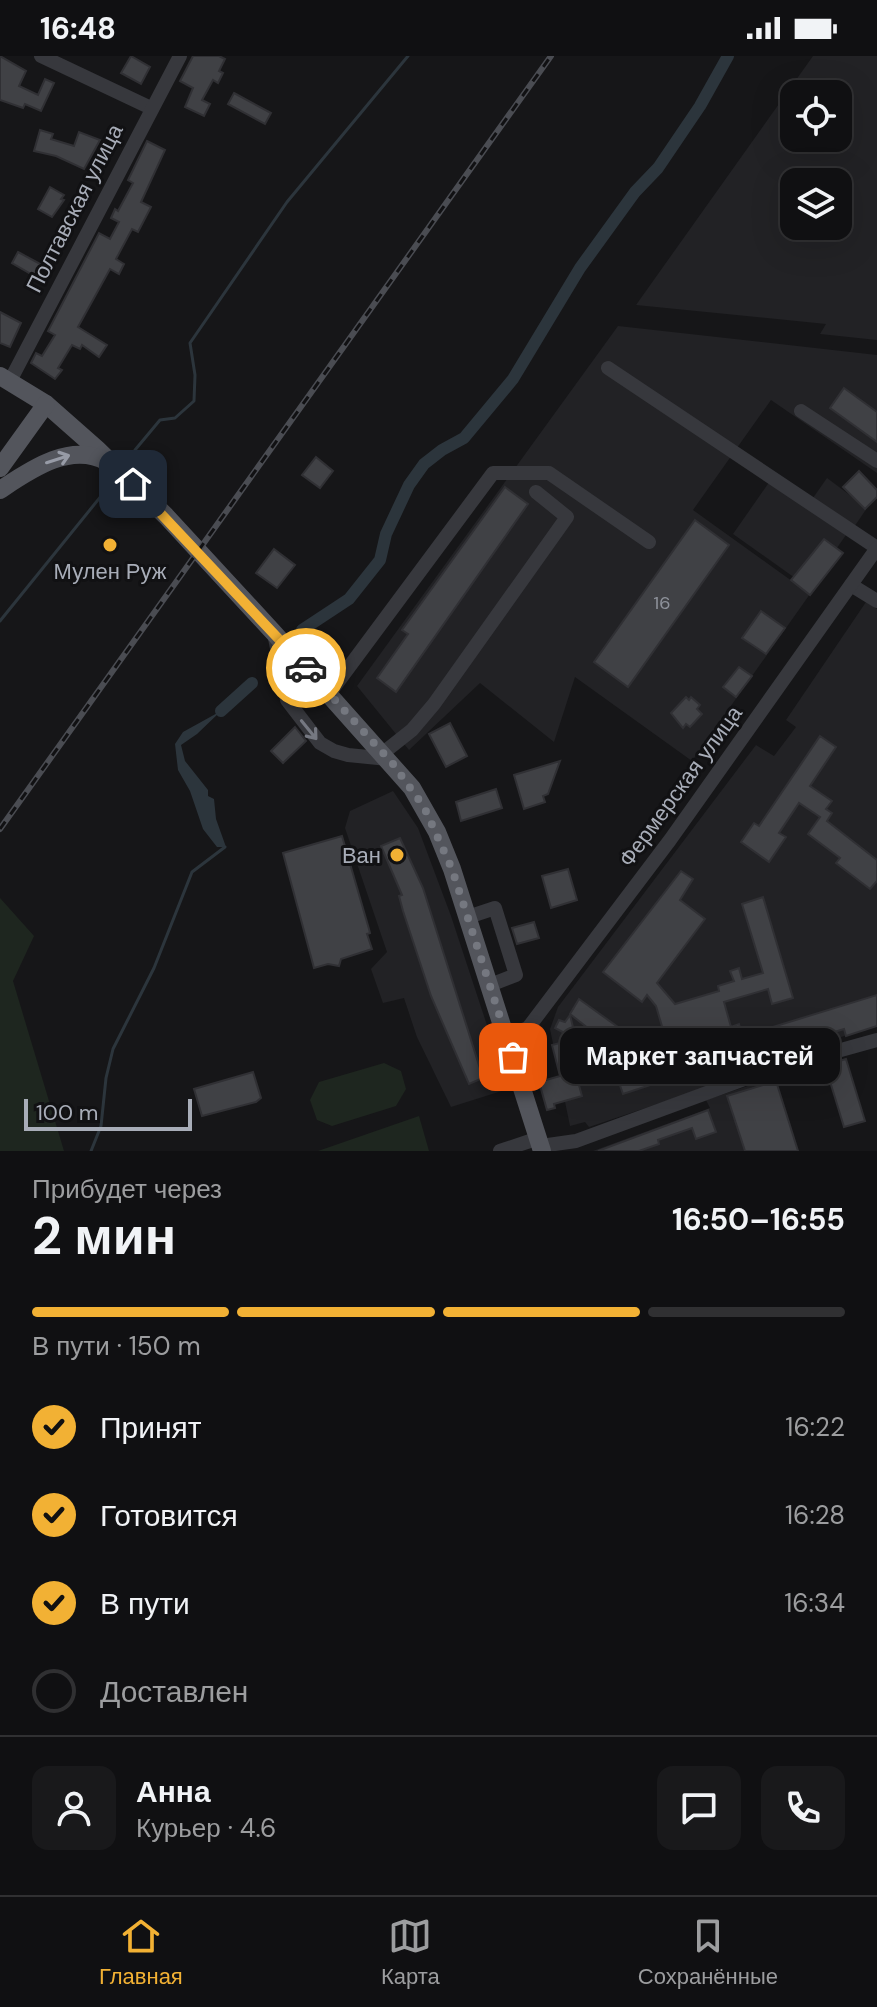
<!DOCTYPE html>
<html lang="ru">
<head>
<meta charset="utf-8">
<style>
  :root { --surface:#101012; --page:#19191b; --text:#f1f3f6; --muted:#9c9d9f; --line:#303032; --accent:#f2b134 }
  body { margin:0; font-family:"DM Sans",sans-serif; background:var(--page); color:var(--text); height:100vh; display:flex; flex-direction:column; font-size:30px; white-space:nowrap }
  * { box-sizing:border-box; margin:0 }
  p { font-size:26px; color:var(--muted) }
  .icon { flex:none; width:44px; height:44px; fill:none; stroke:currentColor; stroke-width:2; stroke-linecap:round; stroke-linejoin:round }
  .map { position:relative; height:1095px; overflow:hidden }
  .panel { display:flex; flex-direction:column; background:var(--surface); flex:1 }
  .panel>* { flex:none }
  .tools { position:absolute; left:780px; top:24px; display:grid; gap:16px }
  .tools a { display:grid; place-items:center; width:72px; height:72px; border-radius:16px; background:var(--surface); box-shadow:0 8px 32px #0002,0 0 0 2px var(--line); font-size:40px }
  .scale { position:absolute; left:24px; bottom:20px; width:168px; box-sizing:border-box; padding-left:8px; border:4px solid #a8adb8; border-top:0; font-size:22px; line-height:28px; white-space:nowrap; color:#a8adb8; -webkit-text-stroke:6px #111113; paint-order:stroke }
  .pin { position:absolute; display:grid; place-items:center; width:68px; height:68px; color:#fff; margin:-34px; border-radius:16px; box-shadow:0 4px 12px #0006 }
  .courier { position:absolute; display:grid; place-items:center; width:80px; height:80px; margin:-40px; border:6px solid #f2b134; border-radius:50%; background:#fff; color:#222; box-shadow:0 2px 10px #0007 }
  .bubble { position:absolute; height:56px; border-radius:16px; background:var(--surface); box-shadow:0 8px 32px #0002,0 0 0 2px var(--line); font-size:26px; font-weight:700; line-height:56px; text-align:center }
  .head em { font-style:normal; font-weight:700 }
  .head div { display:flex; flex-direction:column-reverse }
  .head { display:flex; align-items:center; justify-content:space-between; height:136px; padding:0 32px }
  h1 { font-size:52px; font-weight:700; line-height:60px }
  .bar { display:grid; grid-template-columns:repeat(4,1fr); gap:12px 8px; align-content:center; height:96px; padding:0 32px }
  .bar i { height:10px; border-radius:6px; background:var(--line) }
  .bar .selected { background:var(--accent) }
  .bar p { grid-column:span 4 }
  .line { display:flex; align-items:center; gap:20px; padding:0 32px; border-top:2px solid var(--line) }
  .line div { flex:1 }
  .round { display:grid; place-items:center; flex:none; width:84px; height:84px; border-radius:16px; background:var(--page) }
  ol { padding:0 32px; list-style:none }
  li { display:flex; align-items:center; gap:24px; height:88px }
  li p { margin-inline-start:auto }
  li .icon { padding:8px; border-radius:50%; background:var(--accent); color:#111; stroke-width:4 }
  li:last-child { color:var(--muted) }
  li i { width:44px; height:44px; border:4px solid var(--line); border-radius:50% }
  .status { display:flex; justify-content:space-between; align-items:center; height:56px; padding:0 40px; background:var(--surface); direction:ltr }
  .status svg { height:22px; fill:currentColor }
  .menu { display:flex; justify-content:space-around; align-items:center; height:112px; border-top:2px solid var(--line); background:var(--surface); font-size:22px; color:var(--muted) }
  .menu a { display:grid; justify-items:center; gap:4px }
  .menu .selected { color:var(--accent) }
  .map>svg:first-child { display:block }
</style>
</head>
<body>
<div class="status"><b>16:48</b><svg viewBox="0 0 49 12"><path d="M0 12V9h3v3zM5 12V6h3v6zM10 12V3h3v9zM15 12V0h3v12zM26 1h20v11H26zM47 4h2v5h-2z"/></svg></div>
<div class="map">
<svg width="877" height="1095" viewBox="0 0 877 1095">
  <rect width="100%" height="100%" fill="#161618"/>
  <g fill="#222225" fill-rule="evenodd">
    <path d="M813,0H877V284L820,278L826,268L636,249ZM794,38H838V82H794ZM794,126H838V170H794Z"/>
    <path d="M618,270L877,299V417L771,344L693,454L810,538L692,705L575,621L554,686L480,627L409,694L357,630Z"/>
    <path d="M827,422L867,452L854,471L813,442Z"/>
    <path d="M770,425L846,479L809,532L733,478Z"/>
    <path d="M866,546L877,553V970L841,981L842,986L589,1071L585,1066L570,1070L550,973L558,951L756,689L774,700L796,671L786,664Z"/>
    <path d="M393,735L418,772L451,860L508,1033L451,1051L417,981L404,942L383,947L371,913L387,896L345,772L350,755Z"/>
    <path d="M774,1021L798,1095H593L710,1052L706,1044Z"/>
  </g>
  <g fill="#1e261f">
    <path d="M0,842L34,880L13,925L64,1095H0Z"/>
    <path d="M384,1007L401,1015L406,1033L396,1050L332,1070L317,1064L310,1044L319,1026Z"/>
    <path d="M419,1060L429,1095H318Z"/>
  </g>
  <path fill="#2c353c" d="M221,655L197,678L181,689L185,705L208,734V740L214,743L216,763L226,791H217L203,773L190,735L178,714L175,688L183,676Z"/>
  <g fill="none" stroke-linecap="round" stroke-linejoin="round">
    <g stroke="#2c353c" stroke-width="3">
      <path d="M135,394L160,364L175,362L194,345L195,319L190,287L287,146L408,0"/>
      <path d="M0,565L106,434"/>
      <path d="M91,1095L101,1070L106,1022L113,993L154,912L192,816L225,791"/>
    </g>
    <g stroke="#2c353c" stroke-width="12">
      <path d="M302,574L349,543L380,504L386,478L409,429L424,408L442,394L464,382L513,323L580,212L635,136L658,112L700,50L728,0"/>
      <path d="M221,655L252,627"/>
    </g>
  </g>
  <g fill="#404145" stroke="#303034" stroke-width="2">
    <path d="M0,0L26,15L19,30L38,39L45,23L54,27L41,55L25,48L23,52L0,44Z"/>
    <path d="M131,0L150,11L141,28L121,17Z"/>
    <path d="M193,0H219L225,3L219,15L223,17L218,27L213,24L202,44L210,48L204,60L185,51L193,32L180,25Z"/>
    <path d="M234,37L271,57L265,68L228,48Z"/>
    <path d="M40,74L53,78L51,83L74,90L79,76L100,84L84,113L56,100L34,95Z"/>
    <path d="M147,85L165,94L141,146L151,151L138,176L132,173L116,203L124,208L119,218L110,213L78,271L107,289L99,301L82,289L80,293L72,289L58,312L62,314L55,323L31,307L36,297L42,300L55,279L48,275L99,177L110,183L119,166L111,162L115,153L118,155L133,127L128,124Z"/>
    <path d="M50,131L64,139L61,143L64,144L52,161L38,153Z"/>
    <path d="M18,196L44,210L38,222L12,207Z"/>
    <path d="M0,256L21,267L10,291L0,287Z"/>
    <path d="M844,332L877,356V386L830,352Z"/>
    <path d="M316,401L333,415L320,432L302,419Z"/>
    <path d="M859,415L877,434V441L865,453L843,431Z"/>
    <path d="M505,431L528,448L396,636L377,622L408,578L402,574Z"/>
    <path d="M695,464L729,489L628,631L594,606Z"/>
    <path d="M824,483L843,497L810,539L791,524Z"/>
    <path d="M274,493L295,509L277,532L256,517Z"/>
    <path d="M761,555L785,572L766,598L742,582Z"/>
    <path d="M739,611L752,620L736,641L723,631Z"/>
    <path d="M686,641L689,644L691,641L700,649L697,653L702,658L690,671L686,668L683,672L671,657Z"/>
    <path d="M450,667L467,700L446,711L429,678Z"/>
    <path d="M295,671L306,685L283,707L271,695Z"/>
    <path d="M820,680L836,691L810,730L832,745L826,753L832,757L827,765L877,804V825L870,833L836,807L840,802L808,778L820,761L799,747L779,777L786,781L769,806L741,786L754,767L759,770Z"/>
    <path d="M560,705L548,738L543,740L545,746L524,753L514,719Z"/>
    <path d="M496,733L502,752L461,765L456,746Z"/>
    <path d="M342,780L369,873L370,877L367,878L372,893L341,903L339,910L328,908L314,912L283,797Z"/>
    <path d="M400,782L423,832L483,1022L469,1028L431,940L403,855L399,840L402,839L381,790Z"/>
    <path d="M568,813L577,844L551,852L542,820Z"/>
    <path d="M681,815L693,823L680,844L705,863L657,927L675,948L719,935L718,930L734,925L730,915L739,912L742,923L763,917L742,848L763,841L793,942L772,948L768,933L724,946L731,971L739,968L744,986L709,997L702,974L666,984L656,950L647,939L642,946L603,916Z"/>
    <path d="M534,866L539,882L517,888L512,872Z"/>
    <path d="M877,939V970L846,980L844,973L770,996L763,974Z"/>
    <path d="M579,943L629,979L616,994L570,958Z"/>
    <path d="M570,959L585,1020L577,1022L582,1040L554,1048L555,1052L547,1054L539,1026L560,1020L552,989L576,983L555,972L559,964L565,966Z"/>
    <path d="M654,1002L663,1025L623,1038L615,1015Z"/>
    <path d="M846,1003L865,1065L844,1071L825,1009Z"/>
    <path d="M253,1016L261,1042L256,1046L202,1060L194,1033Z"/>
    <path d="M776,1025L798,1095H745L727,1040Z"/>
    <path d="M708,1054L716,1076L696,1083L692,1072L658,1084L659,1088L639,1095H598Z"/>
  </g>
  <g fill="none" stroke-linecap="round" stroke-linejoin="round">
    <g stroke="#37383d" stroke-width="14">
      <path d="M41,0L151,52"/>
      <path d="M608,312L877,492"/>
      <path d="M10,325L180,0"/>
      <path d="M801,355L877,405"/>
      <path d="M851,529L877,545"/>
      <path d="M274,577L287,644L320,687L334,695L348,699L388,703"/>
      <path d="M329,638L493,417H549L649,486"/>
      <path d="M383,697L412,674L434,648L567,461L536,436"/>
      <path d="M468,861L495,852L516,919L490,929"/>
      <path d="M506,980L528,972L670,784L877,492"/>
      <path d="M541,1090L576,1085L769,1014L877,984"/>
      <path d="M500,1095L539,1082"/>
    </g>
    <g stroke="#53555c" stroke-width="18">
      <path d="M0,320L46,348L97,393L166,460L274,577L412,732L437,776L452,813L542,1095"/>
      <path d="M0,412L46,348"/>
      <path d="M0,434C30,414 71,385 107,406"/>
    </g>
    <g stroke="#4a4c52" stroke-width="6">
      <path id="rail" d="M0,773L551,0"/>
    </g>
    <use href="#rail" stroke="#111113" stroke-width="3" stroke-dasharray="9" stroke-linecap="butt"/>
  </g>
  <defs><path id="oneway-shaft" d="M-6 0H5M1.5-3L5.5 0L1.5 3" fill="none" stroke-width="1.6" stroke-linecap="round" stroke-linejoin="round" transform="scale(2)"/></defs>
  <use stroke="#979ba6" href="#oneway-shaft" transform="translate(58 403) rotate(-18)"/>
  <use stroke="#757881" href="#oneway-shaft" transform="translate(309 674) rotate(51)"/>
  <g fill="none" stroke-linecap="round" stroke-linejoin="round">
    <path stroke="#757880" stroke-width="8" stroke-dasharray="0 14.4" d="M306,612L393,708L424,751L452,813L513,1001"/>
    <path stroke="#f2b134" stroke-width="10" d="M133,428L306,612"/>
  </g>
  <g fill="#f2b134" stroke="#111113" stroke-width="3">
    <circle cx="110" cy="489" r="8"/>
    <circle cx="397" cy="799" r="8"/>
  </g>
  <g text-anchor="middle" stroke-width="6" stroke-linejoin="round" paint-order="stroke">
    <g font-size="18" fill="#8e929b">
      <text x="662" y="553">16</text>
    </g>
    <g font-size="22" fill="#a8adb8" stroke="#111113">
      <text transform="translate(74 152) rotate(-63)" y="8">Полтавская улица</text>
      <text transform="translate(680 730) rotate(-54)" y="8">Фермерская улица</text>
    </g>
    <g font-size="22" fill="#a8adb8" stroke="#111113">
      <text x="110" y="523">Мулен Руж</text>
      <text x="381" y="807" text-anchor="end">Ван</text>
    </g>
  </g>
</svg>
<div class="tools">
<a><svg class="icon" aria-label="locate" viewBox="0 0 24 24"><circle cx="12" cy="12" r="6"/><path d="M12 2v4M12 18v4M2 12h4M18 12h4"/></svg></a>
<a><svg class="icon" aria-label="layers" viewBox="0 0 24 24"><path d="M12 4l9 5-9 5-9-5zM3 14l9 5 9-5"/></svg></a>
</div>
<div class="scale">100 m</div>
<div class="pin" style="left:513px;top:1001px;background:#ea580c"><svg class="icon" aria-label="bag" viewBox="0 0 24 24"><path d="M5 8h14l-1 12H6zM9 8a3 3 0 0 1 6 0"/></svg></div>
<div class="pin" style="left:133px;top:428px;background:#1f2937"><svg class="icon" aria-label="home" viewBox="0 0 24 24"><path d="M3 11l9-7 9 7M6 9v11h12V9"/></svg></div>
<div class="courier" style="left:306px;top:612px"><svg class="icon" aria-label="car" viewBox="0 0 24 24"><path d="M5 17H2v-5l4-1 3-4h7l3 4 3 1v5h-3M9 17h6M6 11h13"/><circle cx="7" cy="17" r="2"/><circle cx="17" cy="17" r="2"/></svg></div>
<div class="bubble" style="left:560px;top:972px;width:280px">Маркет запчастей</div>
</div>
<section class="panel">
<div class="head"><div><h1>2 мин</h1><p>Прибудет через</p></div><em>16:50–16:55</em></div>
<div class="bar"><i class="selected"></i><i class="selected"></i><i class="selected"></i><i></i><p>В пути · 150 m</p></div>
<ol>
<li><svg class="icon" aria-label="check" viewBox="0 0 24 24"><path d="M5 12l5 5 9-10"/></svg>Принят<p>16:22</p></li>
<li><svg class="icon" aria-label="check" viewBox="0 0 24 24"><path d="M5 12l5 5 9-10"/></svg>Готовится<p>16:28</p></li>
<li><svg class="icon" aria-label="check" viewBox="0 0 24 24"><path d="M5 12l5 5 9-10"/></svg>В пути<p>16:34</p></li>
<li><i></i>Доставлен</li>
</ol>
<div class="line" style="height:144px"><a class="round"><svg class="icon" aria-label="person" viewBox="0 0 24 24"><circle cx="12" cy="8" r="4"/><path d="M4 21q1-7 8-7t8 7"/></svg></a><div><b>Анна</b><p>Курьер · 4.6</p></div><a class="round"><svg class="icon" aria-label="chat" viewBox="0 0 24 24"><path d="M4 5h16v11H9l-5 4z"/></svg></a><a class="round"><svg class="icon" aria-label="phone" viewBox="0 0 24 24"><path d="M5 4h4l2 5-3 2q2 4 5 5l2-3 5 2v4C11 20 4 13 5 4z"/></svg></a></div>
</section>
<nav class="menu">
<a class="selected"><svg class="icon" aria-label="home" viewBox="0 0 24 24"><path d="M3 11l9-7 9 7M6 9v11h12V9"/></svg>Главная</a>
<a><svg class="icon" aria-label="map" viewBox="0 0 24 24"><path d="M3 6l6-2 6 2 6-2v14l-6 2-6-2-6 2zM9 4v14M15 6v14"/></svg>Карта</a>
<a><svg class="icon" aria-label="saved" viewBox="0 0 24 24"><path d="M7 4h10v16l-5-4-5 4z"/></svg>Сохранённые</a>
</nav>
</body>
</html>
